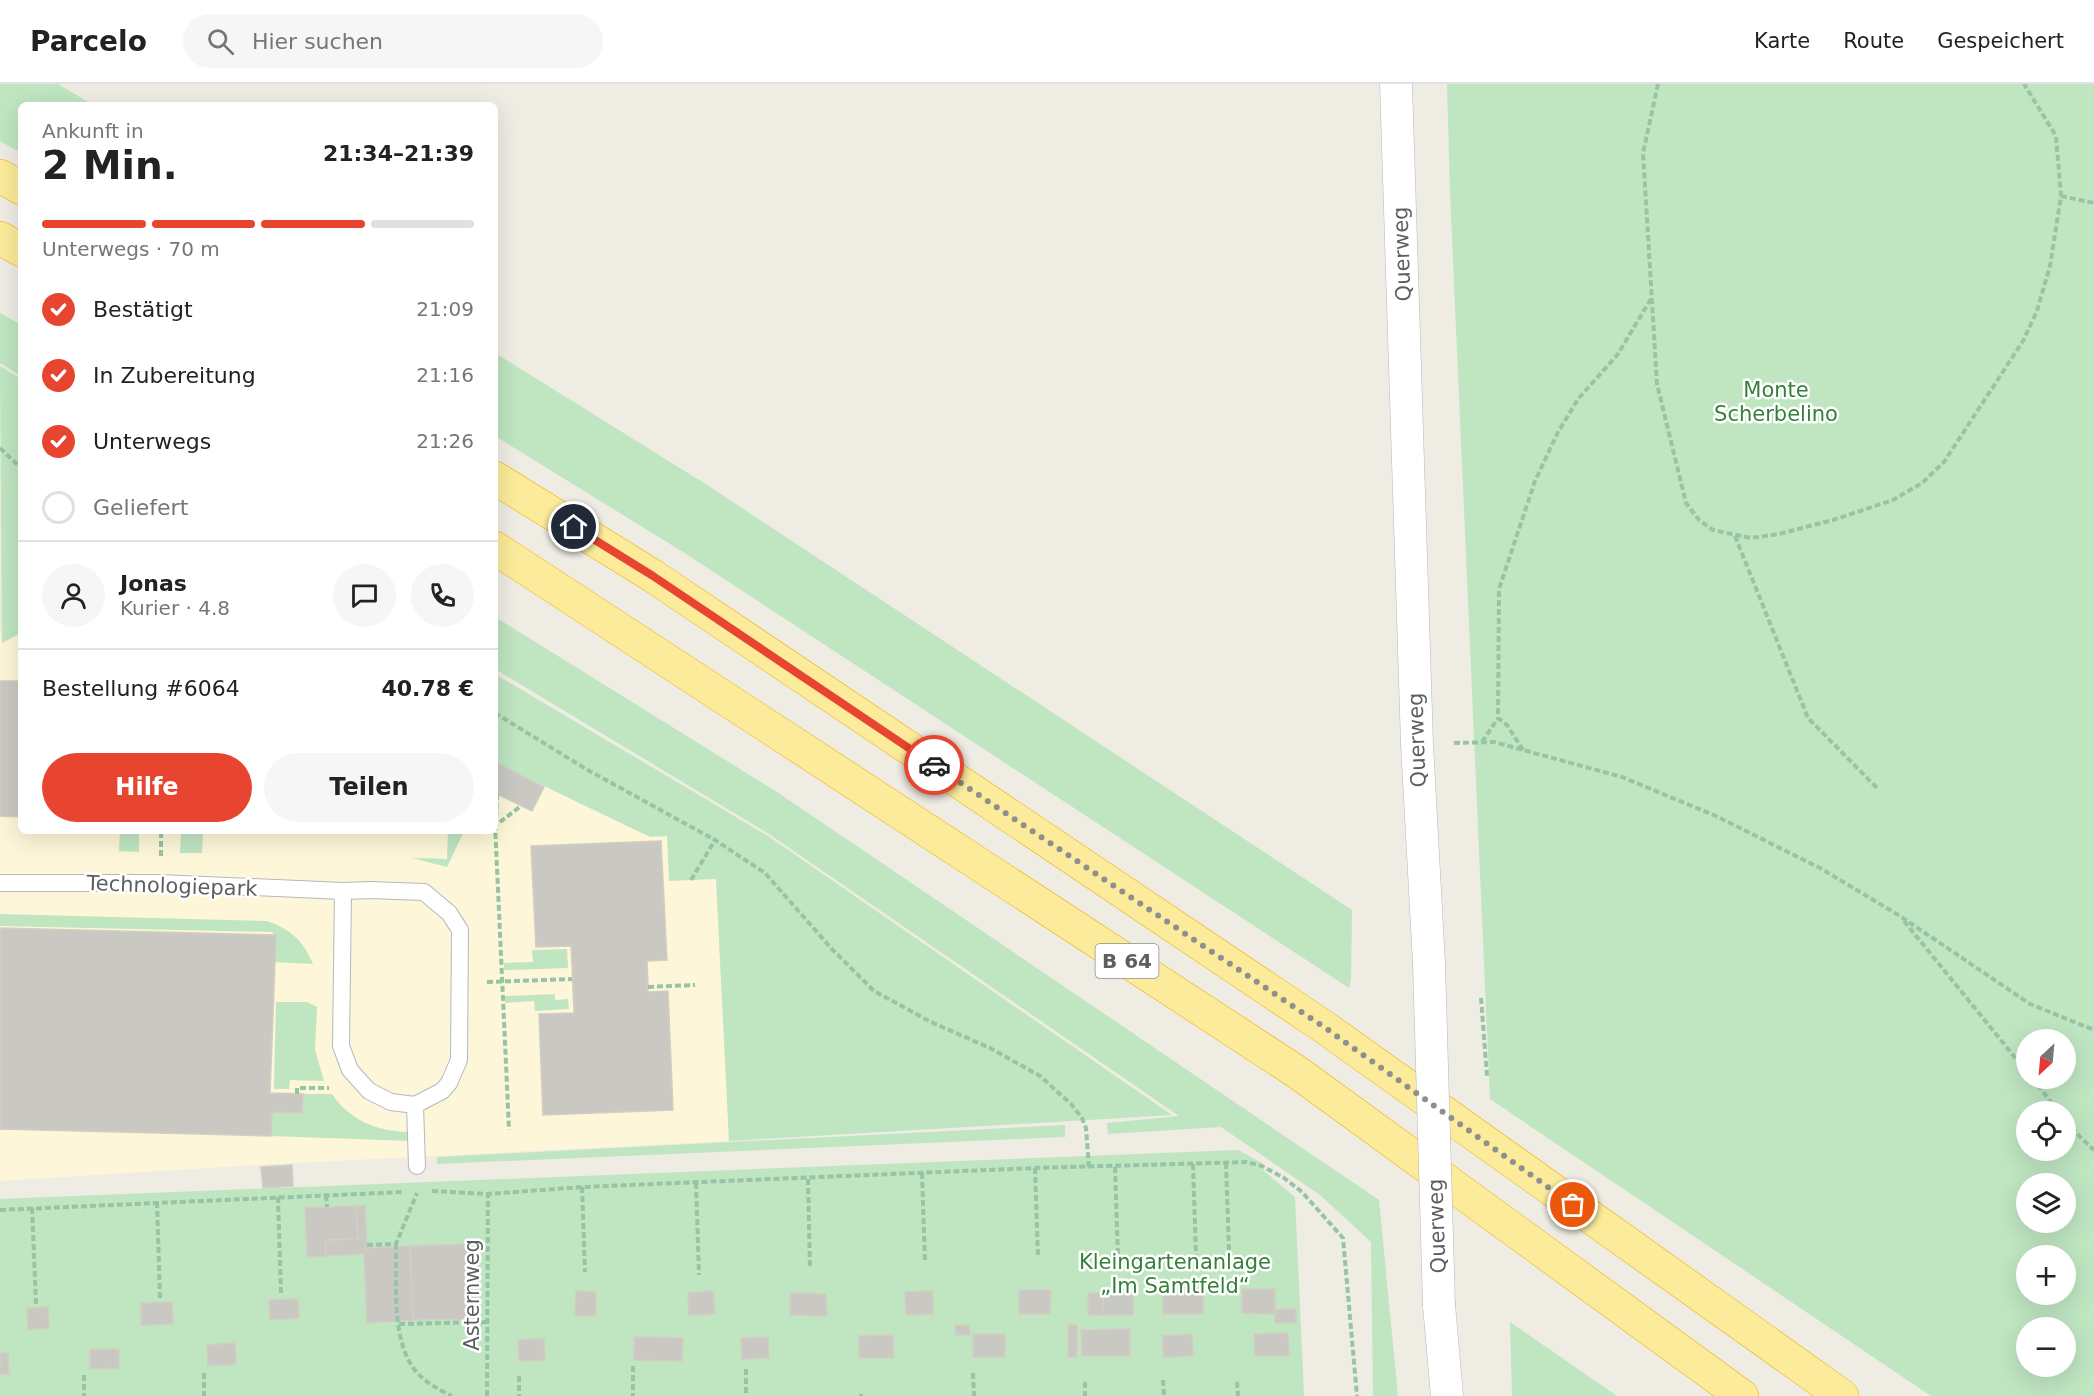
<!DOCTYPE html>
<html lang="de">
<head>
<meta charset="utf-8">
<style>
  :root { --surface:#fff; --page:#f6f6f6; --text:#222; --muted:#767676; --line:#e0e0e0; --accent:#e74530 }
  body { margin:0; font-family:"DejaVu Sans",sans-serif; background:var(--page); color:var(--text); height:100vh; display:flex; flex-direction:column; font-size:22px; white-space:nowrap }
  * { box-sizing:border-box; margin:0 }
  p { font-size:20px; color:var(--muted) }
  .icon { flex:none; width:33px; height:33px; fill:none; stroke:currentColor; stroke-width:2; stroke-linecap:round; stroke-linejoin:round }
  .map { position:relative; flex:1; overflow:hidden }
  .side { position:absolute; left:18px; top:18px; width:480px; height:732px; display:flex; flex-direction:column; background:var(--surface); border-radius:9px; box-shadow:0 6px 24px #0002 }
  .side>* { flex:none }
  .needle { width:39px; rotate:206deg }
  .controls { position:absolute; left:2016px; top:945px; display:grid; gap:12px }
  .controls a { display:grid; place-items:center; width:60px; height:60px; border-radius:50%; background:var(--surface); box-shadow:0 6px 24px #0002; font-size:30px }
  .pin { position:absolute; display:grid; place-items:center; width:51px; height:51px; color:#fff; margin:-26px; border:3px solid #fff; border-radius:50%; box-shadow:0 2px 6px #0007 }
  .courier { position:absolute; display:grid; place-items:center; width:60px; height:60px; margin:-30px; border:4px solid #e74530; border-radius:50%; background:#fff; color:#222; box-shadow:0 2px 8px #0007 }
  .headline em { font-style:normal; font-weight:800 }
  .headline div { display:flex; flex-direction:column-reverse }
  .headline { display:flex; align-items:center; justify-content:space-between; height:102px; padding:0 24px }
  h1 { font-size:39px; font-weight:800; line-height:45px }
  .bar { display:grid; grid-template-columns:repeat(4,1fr); gap:9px 6px; align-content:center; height:72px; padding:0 24px }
  .bar i { height:8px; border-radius:4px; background:var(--line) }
  .bar .active { background:var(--accent) }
  .bar p { grid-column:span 4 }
  .line { display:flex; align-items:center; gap:15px; padding:0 24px; border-top:2px solid var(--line) }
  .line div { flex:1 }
  .round { display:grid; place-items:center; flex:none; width:63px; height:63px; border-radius:32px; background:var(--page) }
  ol { padding:0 24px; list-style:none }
  li { display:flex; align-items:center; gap:18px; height:66px }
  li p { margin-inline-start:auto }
  li .icon { padding:6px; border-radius:50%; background:var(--accent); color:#fff; stroke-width:4 }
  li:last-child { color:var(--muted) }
  li i { width:33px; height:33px; border:3px solid var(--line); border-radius:50% }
  .cta { display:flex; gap:12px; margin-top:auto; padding:12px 24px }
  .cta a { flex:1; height:69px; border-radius:36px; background:var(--accent); color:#fff; font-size:24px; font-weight:800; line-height:69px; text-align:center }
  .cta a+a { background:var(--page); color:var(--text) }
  header { display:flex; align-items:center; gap:36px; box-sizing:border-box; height:84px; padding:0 30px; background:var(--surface); border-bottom:2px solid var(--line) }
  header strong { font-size:28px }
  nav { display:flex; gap:33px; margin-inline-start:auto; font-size:21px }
  .search { width:420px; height:54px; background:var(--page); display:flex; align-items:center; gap:15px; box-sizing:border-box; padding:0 21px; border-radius:33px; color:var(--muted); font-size:22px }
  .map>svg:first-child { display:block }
</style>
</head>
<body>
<header>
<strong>Parcelo</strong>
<div class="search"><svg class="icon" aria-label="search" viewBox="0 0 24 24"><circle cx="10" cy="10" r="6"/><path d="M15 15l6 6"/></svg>Hier suchen</div>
<nav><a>Karte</a><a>Route</a><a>Gespeichert</a></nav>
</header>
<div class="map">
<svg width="2094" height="1312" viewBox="0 0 2094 1312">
  <rect width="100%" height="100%" fill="#eeece3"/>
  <path fill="#fdf6d8" d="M0,545L2,559L21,549V747H448L447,775L418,774L447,783L464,747H495V684L497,679L650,752L667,751L716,795L729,1057L257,1081L0,1097Z"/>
  <g fill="#bfe5c1" fill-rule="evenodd">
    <path d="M0,0H58L93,21H21V69L0,57Z"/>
    <path d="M1447,0H2094V1312H1931L1490,1015L1450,108ZM2026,956H2066V994H2026ZM2026,1028H2066V1066H2026ZM2026,1100H2066V1138H2026ZM2026,1172H2066V1210H2026ZM2026,1244H2066V1282H2026Z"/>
    <path d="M0,229L21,241V292L0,279Z"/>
    <path d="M495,269L707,401L1352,826L1351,896L1349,904L683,468L495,352Z"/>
    <path d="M0,282L21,295V549L2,559Z"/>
    <path d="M495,533L777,708L1379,1116L1398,1312H1373L1371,1158L1320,1111L1221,1043L1108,1050L1107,1039L1179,1032L769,750L495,585Z"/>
    <path d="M495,590L768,752L1172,1031L729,1057L716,795L669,797L667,752L650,753L498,680L495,684Z"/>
    <path d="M120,747H139V768L119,767Z"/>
    <path d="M181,747H203L202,769H180Z"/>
    <path d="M448,747H464L447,783L412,774L447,775Z"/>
    <path d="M0,830L267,837C290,845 304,857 313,880L273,878V848L0,842Z"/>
    <path d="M567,865L568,884L504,886V879L533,878L532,866Z"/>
    <path d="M555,910V916L568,915L569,925L535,927L534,917L505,919V912Z"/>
    <path d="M276,918H307L317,923L315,966L324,997L290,996L289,1005H274Z"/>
    <path d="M303,1010H332C350,1037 379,1048 410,1048L412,1057L271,1052L272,1028L302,1029Z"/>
    <path d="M1065,1041V1053L437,1080V1073Z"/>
    <path d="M1238,1066L1262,1079L1263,1086L1295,1113L1304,1312H0V1115Z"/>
    <path d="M1510,1238L1617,1312H1512Z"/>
  </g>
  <g fill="#cac8c2" stroke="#d2cec1" stroke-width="1.5">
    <path d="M0,597H21V733L0,732Z"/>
    <path d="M497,679L544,703L532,727L495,709V684Z"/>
    <path d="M661,757L667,876L647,877L648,903V908L668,907L673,1026L543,1031L539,930L574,929L572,880L571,862L536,863L531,762Z"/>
    <path d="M0,844L276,851L270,1009L303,1010L302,1029L272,1028L271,1052L0,1045Z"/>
    <path d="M292,1081L293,1102L263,1104L261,1083Z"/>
    <path d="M365,1121L367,1164L364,1170L326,1172V1156L358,1155L356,1122Z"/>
    <path d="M356,1122L358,1155L326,1156V1172L307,1173L305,1124Z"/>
    <path d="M471,1160L474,1235L413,1236L410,1162Z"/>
    <path d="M410,1162L413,1236L367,1239L364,1170L367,1164Z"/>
    <rect x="1163" y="1204" width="40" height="26"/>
    <path d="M1242,1205H1275V1230L1242,1229Z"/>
    <path d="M1019,1206H1051L1050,1230H1019Z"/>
    <path d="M576,1207L596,1208V1232H575Z"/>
    <path d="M713,1207L715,1230L689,1231L688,1209Z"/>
    <path d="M933,1207V1230L906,1231L905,1208Z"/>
    <path d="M790,1209L826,1210L827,1232L790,1231Z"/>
    <rect x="1088" y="1209" width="15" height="22"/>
    <rect x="1103" y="1209" width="30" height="22"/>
    <path d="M298,1215L299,1234L270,1236L269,1216Z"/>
    <path d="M172,1218L173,1240L141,1241V1219Z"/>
    <path d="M48,1223L49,1244L28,1246L27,1224Z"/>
    <rect x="1275" y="1225" width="21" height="14"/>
    <path d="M955,1241L969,1242L970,1251H956Z"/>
    <rect x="1068" y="1241" width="9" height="32"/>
    <path d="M1130,1245V1272H1082L1081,1246Z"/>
    <path d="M1288,1249L1289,1272H1255L1254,1250Z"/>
    <rect x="973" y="1250" width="32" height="23"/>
    <path d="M1192,1250L1193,1272L1163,1273V1252Z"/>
    <path d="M893,1251L894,1274H859V1252Z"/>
    <path d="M634,1253L683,1254L682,1277L634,1276Z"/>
    <path d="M768,1253L769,1274L742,1275L741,1254Z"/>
    <path d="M544,1254L545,1276L519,1277L518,1256Z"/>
    <path d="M235,1259L236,1280L208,1282L207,1261Z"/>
    <path d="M90,1265H119V1284L90,1285Z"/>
    <path d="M0,1269H8L9,1290H0Z"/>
  </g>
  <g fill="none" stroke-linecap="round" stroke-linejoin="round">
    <g stroke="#b5b8bd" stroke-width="18">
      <g id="service">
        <path d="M0,799H160L343,807L370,806L424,808L449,829L460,846L459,976L449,999L442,1007L415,1021L391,1018L369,1007L350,986L341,962L343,807"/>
        <path d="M415,1021L417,1082"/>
      </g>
    </g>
    <g stroke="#b5b8bd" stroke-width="33">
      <g id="minor">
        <path d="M1396,0L1417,660L1429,880"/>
        <path d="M1439,1221L1447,1312"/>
      </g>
    </g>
    <g stroke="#edac03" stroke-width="34">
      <g id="trunk">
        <path d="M0,92L21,104"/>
        <path d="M0,154L21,166"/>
        <path d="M495,394L653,492L1324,943L1842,1312"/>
        <path d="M495,464L1297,988L1742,1312"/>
      </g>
    </g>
    <g stroke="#97c4a5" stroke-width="4" stroke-dasharray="6 3" stroke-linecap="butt">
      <path d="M1658,0L1643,69L1657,300L1686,419L1699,436L1713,446L1751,454L1779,450L1833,436L1893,416L1922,399L1944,378L2023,257L2037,227L2050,182L2061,112L2056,52L2024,0"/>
      <path d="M2061,112L2094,119"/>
      <path d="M0,364L21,384"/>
      <path d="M1735,452L1808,634L1877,704"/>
      <path d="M495,629L586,685L715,756L765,789L831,864L874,907L931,938L990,964L1040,992L1071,1020L1082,1034L1086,1044L1089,1083"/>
      <path d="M1482,658L1498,634"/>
      <path d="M1454,659L1494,658L1622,693L1716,732L1820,784L1900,832L2030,920L2094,946"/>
      <path d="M1523,666L1507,641L1498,634L1499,505L1535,397L1558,348L1578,315L1618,270L1652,213"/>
      <path d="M497,710L496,741L521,722"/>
      <path d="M495,740L509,1046"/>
      <path d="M161,772V747"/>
      <path d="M691,796L715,756"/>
      <path d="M1904,837L2026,987"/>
      <path d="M487,898L572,895"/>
      <path d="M648,903L695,901"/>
      <path d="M1481,914L1487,992"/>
      <path d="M2032,994L2059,1028"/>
      <path d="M297,1010V1004H329"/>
      <path d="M2066,1036L2080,1053L2094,1066"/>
      <path d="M1226,1079L1229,1167"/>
      <path d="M1193,1080L1196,1171"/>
      <path d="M1115,1083L1118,1173"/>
      <path d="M1035,1084L1038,1173"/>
      <path d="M922,1089L925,1179"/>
      <path d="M808,1095L810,1185"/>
      <path d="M696,1099L699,1191"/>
      <path d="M582,1103L585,1188"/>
      <path d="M432,1107L488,1110L582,1103L1035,1084L1247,1078L1262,1082L1284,1094L1302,1108L1343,1154L1357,1312"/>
      <path d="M326,1111L327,1123"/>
      <path d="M278,1113L281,1210"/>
      <path d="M157,1118L160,1215"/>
      <path d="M32,1124L36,1220"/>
      <path d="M0,1126L404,1108"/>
      <path d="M396,1160C397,1197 391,1250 412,1282C421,1296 437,1305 452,1312"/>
      <path d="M367,1161L396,1160L417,1109"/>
      <path d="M399,1240L486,1238"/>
      <path d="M633,1282V1312"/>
      <path d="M746,1285V1312"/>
      <path d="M204,1289V1312"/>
      <path d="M973,1289L974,1312"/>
      <path d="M84,1291V1312"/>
      <path d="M519,1292V1312"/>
      <path d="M1163,1296L1164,1312"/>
      <path d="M1085,1298V1312"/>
      <path d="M1237,1298L1238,1312"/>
      <path d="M861,1310V1312"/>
      <path d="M487,1312L488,1110"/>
    </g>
    <use href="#service" stroke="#fff" stroke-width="16"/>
    <use href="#minor" stroke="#fff" stroke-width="32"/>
    <use href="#trunk" stroke="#fceb9a" stroke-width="33"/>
    <g stroke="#b5b8bd" stroke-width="33" stroke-linecap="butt">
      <path id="minor-bridge" d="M1429,880L1439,1221"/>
    </g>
    <use href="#minor-bridge" stroke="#fff" stroke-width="32"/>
  </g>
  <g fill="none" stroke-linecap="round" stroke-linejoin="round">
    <path stroke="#8e9090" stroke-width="6" stroke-dasharray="0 10.8" d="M934,681L1324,943L1573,1121"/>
    <path stroke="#e74530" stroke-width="8" d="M574,443L653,492L934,681"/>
  </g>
  <g text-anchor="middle" stroke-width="5" stroke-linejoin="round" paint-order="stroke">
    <rect fill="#fff" stroke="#8c8e92" stroke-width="1.5" x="1095.5" y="860" width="63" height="34" rx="4.5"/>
    <g font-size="20" font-weight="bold" fill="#5b5e63">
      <text x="1127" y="884">B 64</text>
    </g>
    <g font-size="21" fill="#5b5e63" stroke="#fff">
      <text transform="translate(1402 170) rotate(-92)" y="7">Querweg</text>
      <text transform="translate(1417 656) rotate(-92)" y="7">Querweg</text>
      <text transform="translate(172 802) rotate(2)" y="7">Technologiepark</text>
      <text transform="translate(1437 1142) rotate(-92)" y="7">Querweg</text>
      <text transform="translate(472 1211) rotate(-90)" y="7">Asternweg</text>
    </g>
    <g font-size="21" fill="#35813b" stroke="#fff">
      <text x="1776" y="313">Monte<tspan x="1776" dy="24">Scherbelino</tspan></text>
      <text x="1175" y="1185">Kleingartenanlage<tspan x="1175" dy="24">„Im Samtfeld“</tspan></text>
    </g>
  </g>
</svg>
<div class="controls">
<a><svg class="needle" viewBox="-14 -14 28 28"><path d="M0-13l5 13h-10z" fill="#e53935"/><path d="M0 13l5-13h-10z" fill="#767676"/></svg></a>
<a><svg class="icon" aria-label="locate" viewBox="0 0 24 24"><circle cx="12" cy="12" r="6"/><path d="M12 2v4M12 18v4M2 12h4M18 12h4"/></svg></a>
<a><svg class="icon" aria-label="layers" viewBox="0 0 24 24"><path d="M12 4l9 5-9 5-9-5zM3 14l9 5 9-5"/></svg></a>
<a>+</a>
<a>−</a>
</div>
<div class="pin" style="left:1573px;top:1121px;background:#ea580c"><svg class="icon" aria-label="bag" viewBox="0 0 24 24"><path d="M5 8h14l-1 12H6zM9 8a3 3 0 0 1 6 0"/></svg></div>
<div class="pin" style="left:574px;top:443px;background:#1f2937"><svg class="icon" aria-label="home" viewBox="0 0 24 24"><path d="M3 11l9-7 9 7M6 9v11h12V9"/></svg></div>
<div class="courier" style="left:934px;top:681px"><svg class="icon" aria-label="car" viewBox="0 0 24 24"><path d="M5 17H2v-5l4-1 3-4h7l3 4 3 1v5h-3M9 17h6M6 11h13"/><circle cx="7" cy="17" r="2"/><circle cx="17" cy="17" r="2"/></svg></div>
<section class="side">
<div class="headline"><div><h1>2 Min.</h1><p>Ankunft in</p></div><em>21:34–21:39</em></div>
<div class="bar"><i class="active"></i><i class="active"></i><i class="active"></i><i></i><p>Unterwegs · 70 m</p></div>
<ol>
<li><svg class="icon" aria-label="check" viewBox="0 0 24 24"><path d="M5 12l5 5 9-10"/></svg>Bestätigt<p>21:09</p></li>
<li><svg class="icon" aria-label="check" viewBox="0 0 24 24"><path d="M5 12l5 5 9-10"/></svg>In Zubereitung<p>21:16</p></li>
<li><svg class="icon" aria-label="check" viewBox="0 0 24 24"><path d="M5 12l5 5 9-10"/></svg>Unterwegs<p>21:26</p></li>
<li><i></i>Geliefert</li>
</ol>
<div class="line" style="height:108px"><a class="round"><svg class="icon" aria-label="person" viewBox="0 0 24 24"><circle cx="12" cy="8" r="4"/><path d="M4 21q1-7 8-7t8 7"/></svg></a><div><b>Jonas</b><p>Kurier · 4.8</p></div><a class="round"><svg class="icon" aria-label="chat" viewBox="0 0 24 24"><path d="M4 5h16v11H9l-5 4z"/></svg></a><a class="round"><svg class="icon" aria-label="phone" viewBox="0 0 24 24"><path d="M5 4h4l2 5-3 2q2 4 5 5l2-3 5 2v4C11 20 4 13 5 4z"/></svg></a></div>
<div class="line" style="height:78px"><div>Bestellung #6064</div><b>40.78 €</b></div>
<div class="cta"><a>Hilfe</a><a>Teilen</a></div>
</section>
</div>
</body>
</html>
